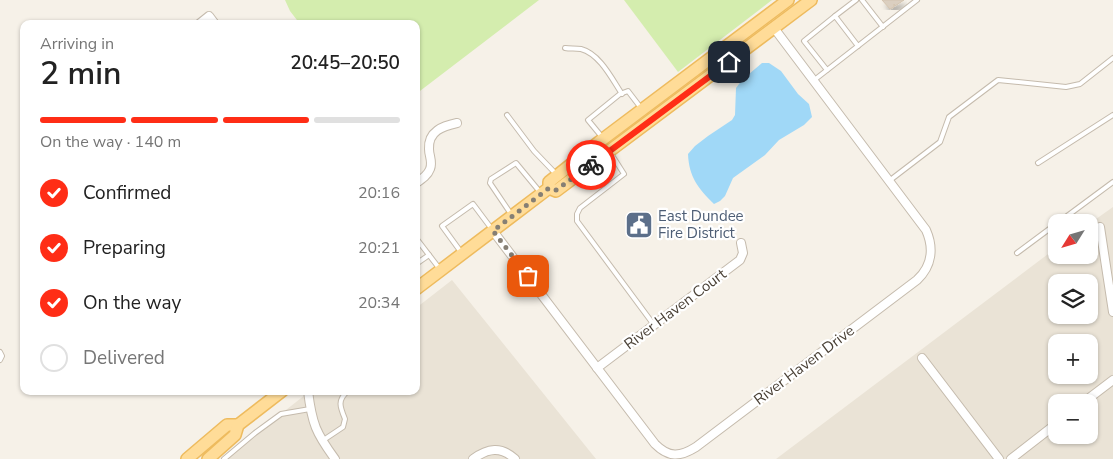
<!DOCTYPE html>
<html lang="en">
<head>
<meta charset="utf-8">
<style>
  :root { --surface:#fff; --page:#f6f6f6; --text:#222; --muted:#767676; --line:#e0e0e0; --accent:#ff2d16 }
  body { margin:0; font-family:"Nunito Sans",sans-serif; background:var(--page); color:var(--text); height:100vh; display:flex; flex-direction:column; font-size:19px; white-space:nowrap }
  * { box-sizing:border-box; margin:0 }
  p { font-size:16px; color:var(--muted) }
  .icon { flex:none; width:28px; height:28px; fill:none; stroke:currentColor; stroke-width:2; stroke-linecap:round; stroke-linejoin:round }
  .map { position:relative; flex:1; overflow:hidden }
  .panel { position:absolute; left:20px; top:20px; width:400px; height:375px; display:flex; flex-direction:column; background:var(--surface); border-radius:10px; box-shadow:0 1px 4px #0004 }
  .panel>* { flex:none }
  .needle { width:32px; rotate:233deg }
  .fabs { position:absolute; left:1048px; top:214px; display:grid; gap:10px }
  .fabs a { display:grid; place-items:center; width:50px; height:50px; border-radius:10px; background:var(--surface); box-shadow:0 1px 4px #0004; font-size:25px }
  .pin { position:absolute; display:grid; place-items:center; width:42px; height:42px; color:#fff; margin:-21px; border-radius:10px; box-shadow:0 2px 8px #0006 }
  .courier { position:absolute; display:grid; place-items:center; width:50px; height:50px; margin:-25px; border:4px solid #ff2d16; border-radius:50%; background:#fff; color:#222; box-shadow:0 1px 6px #0007 }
  .head em { font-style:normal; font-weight:600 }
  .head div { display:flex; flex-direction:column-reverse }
  .head { display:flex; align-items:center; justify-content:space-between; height:85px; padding:0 20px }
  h1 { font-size:32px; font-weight:600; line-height:38px }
  .bar { display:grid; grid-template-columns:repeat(4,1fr); gap:8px 5px; align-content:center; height:60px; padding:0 20px }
  .bar i { height:6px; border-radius:4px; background:var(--line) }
  .bar .current { background:var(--accent) }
  .bar p { grid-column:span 4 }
  ol { padding:0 20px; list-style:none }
  li { display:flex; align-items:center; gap:15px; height:55px }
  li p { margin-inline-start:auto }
  li .icon { padding:5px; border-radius:50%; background:var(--accent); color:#fff; stroke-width:4 }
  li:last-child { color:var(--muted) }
  li i { width:28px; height:28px; border:2px solid var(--line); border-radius:50% }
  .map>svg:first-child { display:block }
</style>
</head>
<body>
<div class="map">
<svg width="1113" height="459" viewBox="0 0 1113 459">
  <defs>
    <filter id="shadow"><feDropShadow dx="3" dy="5" stdDeviation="2.5" flood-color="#0004"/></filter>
  </defs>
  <rect width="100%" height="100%" fill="#f6f1e8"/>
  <g fill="#eae3d6" fill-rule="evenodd">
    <path d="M1113,207V459H776L1056,248V255H1089V224ZM1056,282H1089V315H1056ZM1056,342H1089V375H1056ZM1056,402H1089V435H1056Z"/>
    <path d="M452,280L596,459H224L310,391H416V308Z"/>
  </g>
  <g fill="#d4edae">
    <path d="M285,0H539L416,94V24H300L290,11Z"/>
    <path d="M624,0H772L678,72Z"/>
  </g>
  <path fill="#a0d8f7" d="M762,63H769L781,71L798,94L809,104L812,117L804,125L779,140L765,155L733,178L725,196L720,201L714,204C698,188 689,177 688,154L695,146L708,136L732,120L735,115L736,88L742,80Z"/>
  <path fill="#dbcfc0" stroke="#d4c4af" filter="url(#shadow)" d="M882,0H904L895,6L894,4V7L890,9Z"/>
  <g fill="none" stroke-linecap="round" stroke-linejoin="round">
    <g stroke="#c5bbad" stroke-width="6">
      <g id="service">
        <path d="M862,0L883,27"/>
        <path d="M835,16L856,0"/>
        <path d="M565,48C570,49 576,48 581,49C600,54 612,79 622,94"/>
        <path d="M827,70L804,41L835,16L858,46"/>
        <path d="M813,81L917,0"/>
        <path d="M507,115L534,151L556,174"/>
        <path d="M602,137L588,120L620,94L628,91L641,108"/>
        <path d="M610,152L624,174L580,208L577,214V221L654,325"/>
        <path d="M1038,163L1113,115"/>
        <path d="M889,181L940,142L949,117L998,80L1066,87L1080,84L1113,58"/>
        <path d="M511,214L490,183L491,179L516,163L540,192"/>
        <path d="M1059,222L1113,182"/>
        <path d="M416,238L439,268"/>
        <path d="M461,252L442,226L473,204L491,228"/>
        <path d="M1017,253L1056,224"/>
        <path d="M416,264L429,255"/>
        <path d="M0,352L2,356L0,360"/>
        <path d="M322,441L343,427L345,419C340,407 337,400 348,391"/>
        <path d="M224,459L255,433L281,414L310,409"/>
      </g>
    </g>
    <g stroke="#c5bbad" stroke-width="10">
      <g id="minor">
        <path d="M199,24L209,16L215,24"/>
        <path d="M416,183C422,179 428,175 430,169C433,162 429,156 429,149C428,131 443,126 457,123"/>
        <path d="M1100,227L1113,312"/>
        <path d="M493,231L655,444C669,458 680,457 696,447L917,280C932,266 934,248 926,230L774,28"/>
        <path d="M922,358L999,459"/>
        <path d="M597,368L740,260L743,253L741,243"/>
        <path d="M308,391C312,424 316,433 335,459"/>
        <path d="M1084,402L1113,380"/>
        <path d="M473,459C488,448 501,446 515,459"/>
        <path d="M1011,459L1056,424"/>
      </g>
    </g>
    <g stroke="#eebb5e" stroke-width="14">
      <g id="primary">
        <path d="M549,188L556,191L811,0"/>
        <path d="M416,289L549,188V182L599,142L788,0"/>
        <path d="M187,459L227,425H238"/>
        <path d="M208,459L235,435L238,425L282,391"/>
      </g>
    </g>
    <use href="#service" stroke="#fff" stroke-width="4"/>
    <use href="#minor" stroke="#fff" stroke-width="8"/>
    <use href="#primary" stroke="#ffdc98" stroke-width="11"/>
  </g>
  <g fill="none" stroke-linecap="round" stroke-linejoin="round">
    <path stroke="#867f74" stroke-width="5" stroke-dasharray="0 9" d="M528,276L493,231L549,188L556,190L591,165"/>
    <path stroke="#ff2d16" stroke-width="6" d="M591,165L729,62"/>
  </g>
  <defs>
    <g id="civic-square" transform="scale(1.4375)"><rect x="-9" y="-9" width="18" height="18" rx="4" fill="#5c6f8a" stroke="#fff"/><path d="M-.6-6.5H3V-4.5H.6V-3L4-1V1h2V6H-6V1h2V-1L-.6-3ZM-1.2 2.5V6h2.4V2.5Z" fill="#fff"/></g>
  </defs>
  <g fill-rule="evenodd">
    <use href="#civic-square" x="639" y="225"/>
  </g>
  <g text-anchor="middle" stroke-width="4.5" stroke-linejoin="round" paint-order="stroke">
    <g font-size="15" fill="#4e5e75" stroke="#fff" text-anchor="start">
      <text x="658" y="221">East Dundee<tspan x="658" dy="17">Fire District</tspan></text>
    </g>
    <g font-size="15" fill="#4a4136" stroke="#fff">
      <text transform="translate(675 309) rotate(-37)" y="5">River Haven Court</text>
      <text transform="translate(804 365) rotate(-37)" y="5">River Haven Drive</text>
    </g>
  </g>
</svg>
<div class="fabs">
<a><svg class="needle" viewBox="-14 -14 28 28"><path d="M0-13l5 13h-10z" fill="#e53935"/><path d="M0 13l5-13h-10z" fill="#767676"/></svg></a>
<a><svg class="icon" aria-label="layers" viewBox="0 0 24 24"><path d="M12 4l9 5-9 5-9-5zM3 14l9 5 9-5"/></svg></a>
<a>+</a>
<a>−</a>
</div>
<div class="pin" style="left:528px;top:276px;background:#ea580c"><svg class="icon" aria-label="bag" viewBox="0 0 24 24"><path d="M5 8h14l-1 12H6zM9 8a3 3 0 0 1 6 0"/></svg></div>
<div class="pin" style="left:729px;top:62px;background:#1f2937"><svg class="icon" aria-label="home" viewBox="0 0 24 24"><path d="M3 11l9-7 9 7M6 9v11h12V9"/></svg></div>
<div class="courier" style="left:591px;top:165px"><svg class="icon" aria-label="bike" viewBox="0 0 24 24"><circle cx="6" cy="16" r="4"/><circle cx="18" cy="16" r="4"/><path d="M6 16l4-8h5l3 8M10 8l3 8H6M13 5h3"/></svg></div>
<section class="panel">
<div class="head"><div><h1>2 min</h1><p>Arriving in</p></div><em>20:45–20:50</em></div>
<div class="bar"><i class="current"></i><i class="current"></i><i class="current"></i><i></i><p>On the way · 140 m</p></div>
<ol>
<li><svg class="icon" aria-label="check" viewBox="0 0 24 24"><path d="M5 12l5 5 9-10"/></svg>Confirmed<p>20:16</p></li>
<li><svg class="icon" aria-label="check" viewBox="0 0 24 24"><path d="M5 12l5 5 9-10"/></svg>Preparing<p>20:21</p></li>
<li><svg class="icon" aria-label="check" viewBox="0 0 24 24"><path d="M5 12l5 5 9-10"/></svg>On the way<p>20:34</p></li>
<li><i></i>Delivered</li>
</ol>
</section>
</div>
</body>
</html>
